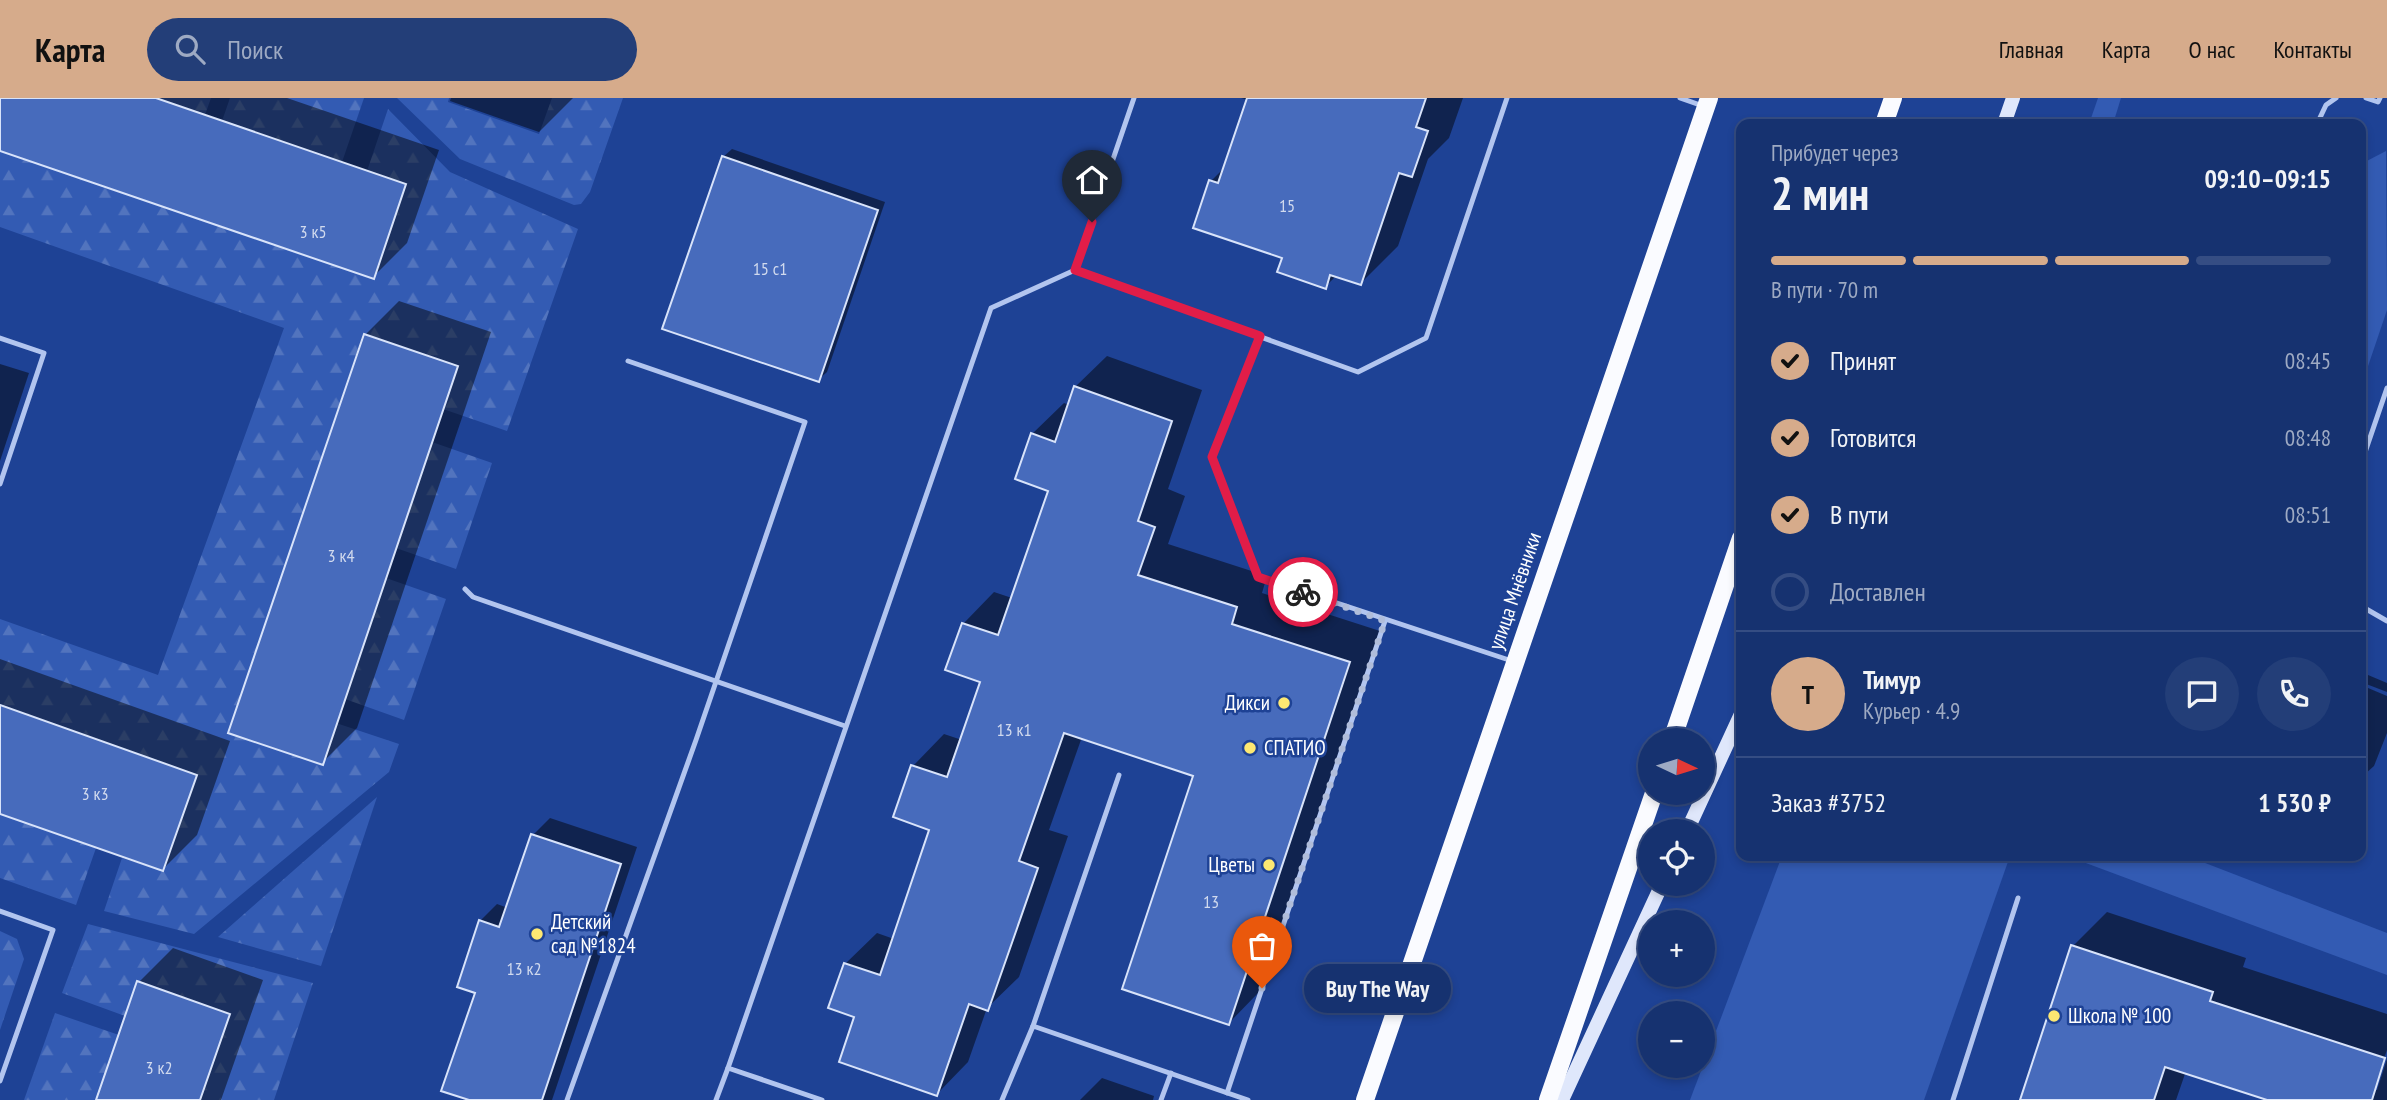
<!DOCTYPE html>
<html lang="ru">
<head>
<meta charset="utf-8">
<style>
  :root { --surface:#163270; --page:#233e78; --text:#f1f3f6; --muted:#9eaac3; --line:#354d83; --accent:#d6ab8b }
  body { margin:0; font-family:"PT Sans Narrow",sans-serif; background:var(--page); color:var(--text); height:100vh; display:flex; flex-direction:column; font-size:26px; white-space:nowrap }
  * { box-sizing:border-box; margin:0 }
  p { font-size:23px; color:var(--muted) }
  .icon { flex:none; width:38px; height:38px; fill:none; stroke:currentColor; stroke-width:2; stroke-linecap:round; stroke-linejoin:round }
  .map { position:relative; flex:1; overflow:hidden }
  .drawer { position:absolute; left:1736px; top:21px; width:630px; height:742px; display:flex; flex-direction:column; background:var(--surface); border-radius:14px; box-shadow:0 4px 10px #0003,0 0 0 2px var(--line) }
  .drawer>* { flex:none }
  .needle { width:46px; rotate:94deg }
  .buttons { position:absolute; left:1638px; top:630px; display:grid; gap:14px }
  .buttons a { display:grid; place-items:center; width:77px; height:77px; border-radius:50%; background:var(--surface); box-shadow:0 4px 10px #0003,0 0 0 2px var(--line); font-size:35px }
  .pin { position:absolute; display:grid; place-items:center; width:60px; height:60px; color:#fff; margin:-72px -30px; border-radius:50% 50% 50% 0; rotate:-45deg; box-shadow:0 0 7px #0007 }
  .pin .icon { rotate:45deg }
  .courier { position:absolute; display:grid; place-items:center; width:70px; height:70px; margin:-35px; border:5px solid #e11d48; border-radius:50%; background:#fff; color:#222; box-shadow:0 2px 9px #0007 }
  .bubble { position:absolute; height:49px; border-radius:24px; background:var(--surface); box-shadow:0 4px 10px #0003,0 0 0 2px var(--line); font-size:23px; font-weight:700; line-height:49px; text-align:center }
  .overview em { font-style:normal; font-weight:700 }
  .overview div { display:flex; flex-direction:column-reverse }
  .overview { display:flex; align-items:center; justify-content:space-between; height:119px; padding:0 35px }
  h1 { font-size:46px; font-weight:700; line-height:52px }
  .bar { display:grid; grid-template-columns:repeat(4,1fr); gap:10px 7px; align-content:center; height:84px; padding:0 35px }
  .bar i { height:9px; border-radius:5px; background:var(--line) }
  .bar .on { background:var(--accent) }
  .bar p { grid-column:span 4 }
  .line { display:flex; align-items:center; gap:18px; padding:0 35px; border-top:2px solid var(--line) }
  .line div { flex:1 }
  .round { display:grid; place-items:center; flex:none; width:74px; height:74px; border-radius:37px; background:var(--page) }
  ol { padding:0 35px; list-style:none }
  li { display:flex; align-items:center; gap:21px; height:77px }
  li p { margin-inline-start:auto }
  li .icon { padding:7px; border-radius:50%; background:var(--accent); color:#111; stroke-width:4 }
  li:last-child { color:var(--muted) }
  li i { width:38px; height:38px; border:4px solid var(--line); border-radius:50% }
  header { display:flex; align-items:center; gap:42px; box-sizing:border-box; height:98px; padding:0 35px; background:var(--accent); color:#111 }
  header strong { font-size:33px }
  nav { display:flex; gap:38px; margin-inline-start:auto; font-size:24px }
  .search { width:490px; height:63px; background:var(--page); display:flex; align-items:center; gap:18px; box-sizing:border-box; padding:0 24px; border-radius:38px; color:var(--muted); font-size:26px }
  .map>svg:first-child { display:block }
</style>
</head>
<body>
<header>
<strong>Карта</strong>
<div class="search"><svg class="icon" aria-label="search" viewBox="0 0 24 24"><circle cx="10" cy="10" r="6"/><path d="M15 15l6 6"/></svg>Поиск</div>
<nav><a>Главная</a><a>Карта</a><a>О нас</a><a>Контакты</a></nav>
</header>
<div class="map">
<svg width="2387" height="1002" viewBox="0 0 2387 1002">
  <defs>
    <pattern id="forest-firs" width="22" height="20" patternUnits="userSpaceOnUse" patternTransform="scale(1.75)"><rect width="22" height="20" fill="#335bb3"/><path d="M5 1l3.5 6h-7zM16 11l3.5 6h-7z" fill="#5274be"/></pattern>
  </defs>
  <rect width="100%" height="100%" fill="#1e4295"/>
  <g fill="#335bb3">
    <path d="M2098,0H2121L2113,26H2089Z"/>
    <path d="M2386,53L2387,212L2361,289V66Z"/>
    <path d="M1782,758H2010L1924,1002H1690Z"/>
    <path d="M2067,758H2201L2200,763L2387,835V877Z"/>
  </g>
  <g fill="url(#forest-firs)">
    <path d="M156,0H211L205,17Z"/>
    <path d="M230,0H364L342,64L222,23Z"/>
    <path d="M397,0H449L448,4L539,36L552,0H623L590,94L581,106L574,107L460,61Z"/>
    <path d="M388,11L450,74L578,131L507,333L443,311L458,269L363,236L229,634L336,625L399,646L389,674L194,836L104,813L122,760L164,773L197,677L0,607V521L158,577L284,230L0,129V53L373,181L405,87L367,73Z"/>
    <path d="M432,344L492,365L456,471L396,450Z"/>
    <path d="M386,480L446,501L404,622L345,601Z"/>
    <path d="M377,699L321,868L218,839Z"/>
    <path d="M0,716L96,750L76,807L0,780Z"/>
    <path d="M88,826L313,885L274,1002H200L125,918L62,895Z"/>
    <path d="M0,833L17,841L24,861L0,932Z"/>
    <path d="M55,915L119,937L96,1002H24Z"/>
  </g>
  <g fill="#0007">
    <path d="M0,0H287L439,52L407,145L373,179L0,51Z"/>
    <path d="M451,0H573L539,34L450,3Z"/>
    <path d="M1241,0H1463L1449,40L1428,61L1398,148L1361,185L1337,177L1325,189L1284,159L1211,83L1225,69L1248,2Z"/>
    <path d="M732,51L885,104L827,274L818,282L723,59Z"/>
    <path d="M399,203L491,234L357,630L322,665L365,237Z"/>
    <path d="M1107,258L1202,292L1168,391L1185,398L1168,446L1267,478L1262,495L1380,533L1260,893L1229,925L1195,677L1082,639L1049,732L1068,738L1019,879L987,910L968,964L937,996L856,918L845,866L877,835L894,841L932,731L913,668L944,636L962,642L982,583L963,526L994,494L1012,500L1050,392L1032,336L1064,305L1069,307L1075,289Z"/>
    <path d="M0,266L29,275L0,363Z"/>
    <path d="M0,561L230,643L197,737L163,771L0,713Z"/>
    <path d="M2361,574L2387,585V594L2361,584Z"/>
    <path d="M2361,587L2387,598V635L2374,668L2365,676L2361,674Z"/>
    <path d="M550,720L637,749L552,1002H475L480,823L497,806L508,810L533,737Z"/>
    <path d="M2107,814L2246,860L2243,869L2387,916V952L2373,992H2377L2387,961V1002H2273L2186,973L2176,1002H2022L2073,848Z"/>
    <path d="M173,850L263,882L221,1002H97L139,884Z"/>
    <path d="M1102,980L1154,998L1153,1002H1080Z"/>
  </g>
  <g fill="#476bbc" stroke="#d8e3fa" stroke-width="2">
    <path d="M0,0H156L406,86L374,181L0,53Z"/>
    <path d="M1247,0H1426L1416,29L1428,33L1412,79L1399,75L1361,187L1330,177L1326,191L1277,174L1282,160L1193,130L1209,82L1218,85Z"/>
    <path d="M722,58L878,112L819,284L662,231Z"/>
    <path d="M364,236L458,268L323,667L228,635Z"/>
    <path d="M1074,288L1172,323L1138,423L1155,429L1138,477L1237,509L1232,526L1350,564L1229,927L1122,891L1193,678L1064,635L1019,763L1038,770L1007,859L988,913L969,906L937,998L839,964L854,919L828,910L844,865L880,877L929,732L893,719L911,667L947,679L980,584L945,572L962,525L998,537L1048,393L1015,381L1031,335L1055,344Z"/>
    <path d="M0,607L197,677L163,773L0,716Z"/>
    <path d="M531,736L621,766L542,1002H469L441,993L475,895L457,889L479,822L499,829Z"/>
    <path d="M2071,847L2213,894L2210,903L2385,960L2372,1002H2267L2165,969L2154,1002H2020Z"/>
    <path d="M137,883L230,916L200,1002H96Z"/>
  </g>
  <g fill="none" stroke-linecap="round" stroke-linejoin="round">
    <g stroke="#b2c5ef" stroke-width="5">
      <path d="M1680,0L1703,8"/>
      <path d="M2366,0L2378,4L2380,0"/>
      <path d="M2317,26L2326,7L2336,0"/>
      <path d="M1075,172L1134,0"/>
      <path d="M1260,238L1212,359L1258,479L1512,563"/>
      <path d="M0,240L44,255L0,386"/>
      <path d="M2361,366L2387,290"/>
      <path d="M465,491L473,499L845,628"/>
      <path d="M2361,508L2387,523"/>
      <path d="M0,813L53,832L0,983"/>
      <path d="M1033,928L1119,677"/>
      <path d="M1227,995L1385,523"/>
      <path d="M567,1002L696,642L805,324L628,263"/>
      <path d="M716,1002L728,970"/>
      <path d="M822,1002L728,970L991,210L1075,172L1358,274L1426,240L1507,0"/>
      <path d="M1002,1002L1033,928L1248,1002"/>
      <path d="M1161,1002L1171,975"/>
      <path d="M1953,1002L2018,800"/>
    </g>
    <g stroke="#dfe7fb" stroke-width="14">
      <path d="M2004,26L2013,0"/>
      <path d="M1687,733L1741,616"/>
      <path d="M1562,1002L1662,786"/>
    </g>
    <g stroke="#fafbff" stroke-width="18">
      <path d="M1884,26L1893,0"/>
      <path d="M1672,642L1741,440"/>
      <path d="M1365,1002L1709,0"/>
      <path d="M1548,1002L1654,695"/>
    </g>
  </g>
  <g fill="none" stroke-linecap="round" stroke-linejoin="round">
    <path stroke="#b0bdda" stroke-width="7" stroke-dasharray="0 12.6" d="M1262,890L1385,523L1303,494"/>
    <path stroke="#e11d48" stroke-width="9" d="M1092,124L1075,172L1260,238L1212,359L1258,479L1303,494"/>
  </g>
  <g fill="#fde872" stroke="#1e4295" stroke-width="2.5">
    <circle cx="1284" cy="605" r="7"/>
    <circle cx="1250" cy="650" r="7"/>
    <circle cx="1269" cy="767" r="7"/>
    <circle cx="537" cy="836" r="7"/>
    <circle cx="2054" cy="918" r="7"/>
  </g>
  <g text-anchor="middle" stroke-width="5" stroke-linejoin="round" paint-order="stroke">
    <g font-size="18" fill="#d1daee">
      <text x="1287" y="114">15</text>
      <text x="313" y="140">3 к5</text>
      <text x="770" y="177">15 с1</text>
      <text x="341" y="464">3 к4</text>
      <text x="1014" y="638">13 к1</text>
      <text x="95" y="702">3 к3</text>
      <text x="1211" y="810">13</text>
      <text x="524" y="877">13 к2</text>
      <text x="159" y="976">3 к2</text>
    </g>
    <g font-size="21" fill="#fff" stroke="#1e4295">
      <text transform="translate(1515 493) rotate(-71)" y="7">улица Мнёвники</text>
    </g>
    <g font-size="21" fill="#fff" stroke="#1e4295" text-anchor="start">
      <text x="1270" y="612" text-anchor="end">Дикси</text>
      <text x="1264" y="657">СПАТИО</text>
      <text x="1255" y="774" text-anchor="end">Цветы</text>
      <text x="551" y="831">Детский<tspan x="551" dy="24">сад №1824</tspan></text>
      <text x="2068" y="925">Школа № 100</text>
    </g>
  </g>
</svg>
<div class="buttons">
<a><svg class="needle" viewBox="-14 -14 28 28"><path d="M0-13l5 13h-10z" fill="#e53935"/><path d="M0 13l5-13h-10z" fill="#9eaac3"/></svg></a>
<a><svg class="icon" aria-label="locate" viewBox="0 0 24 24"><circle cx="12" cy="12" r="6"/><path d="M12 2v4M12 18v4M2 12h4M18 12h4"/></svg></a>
<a>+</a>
<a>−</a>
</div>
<div class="pin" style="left:1262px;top:890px;background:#ea580c"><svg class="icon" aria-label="bag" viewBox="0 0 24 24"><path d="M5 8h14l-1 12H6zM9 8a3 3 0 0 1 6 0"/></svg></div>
<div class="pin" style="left:1092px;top:124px;background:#1f2937"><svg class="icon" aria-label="home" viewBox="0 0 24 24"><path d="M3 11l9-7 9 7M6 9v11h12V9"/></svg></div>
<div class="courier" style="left:1303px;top:494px"><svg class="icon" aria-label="bike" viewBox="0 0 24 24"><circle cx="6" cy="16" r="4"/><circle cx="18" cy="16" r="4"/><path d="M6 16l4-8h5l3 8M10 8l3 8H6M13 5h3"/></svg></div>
<div class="bubble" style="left:1304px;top:866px;width:147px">Buy The Way</div>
<section class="drawer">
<div class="overview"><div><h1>2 мин</h1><p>Прибудет через</p></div><em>09:10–09:15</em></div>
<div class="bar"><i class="on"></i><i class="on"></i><i class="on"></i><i></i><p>В пути · 70 m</p></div>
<ol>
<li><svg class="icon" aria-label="check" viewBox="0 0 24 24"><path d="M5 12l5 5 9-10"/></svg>Принят<p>08:45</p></li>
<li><svg class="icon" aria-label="check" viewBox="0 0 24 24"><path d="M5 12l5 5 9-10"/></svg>Готовится<p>08:48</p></li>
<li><svg class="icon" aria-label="check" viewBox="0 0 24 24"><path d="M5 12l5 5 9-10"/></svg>В пути<p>08:51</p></li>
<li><i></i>Доставлен</li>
</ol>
<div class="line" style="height:126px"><b class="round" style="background:var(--accent);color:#111">Т</b><div><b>Тимур</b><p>Курьер · 4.9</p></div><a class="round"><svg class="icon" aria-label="chat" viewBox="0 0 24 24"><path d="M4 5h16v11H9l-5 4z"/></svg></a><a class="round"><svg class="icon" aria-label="phone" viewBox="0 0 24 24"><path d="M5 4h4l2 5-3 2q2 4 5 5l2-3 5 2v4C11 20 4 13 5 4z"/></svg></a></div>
<div class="line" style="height:91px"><div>Заказ #3752</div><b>1 530 ₽</b></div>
</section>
</div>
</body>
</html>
